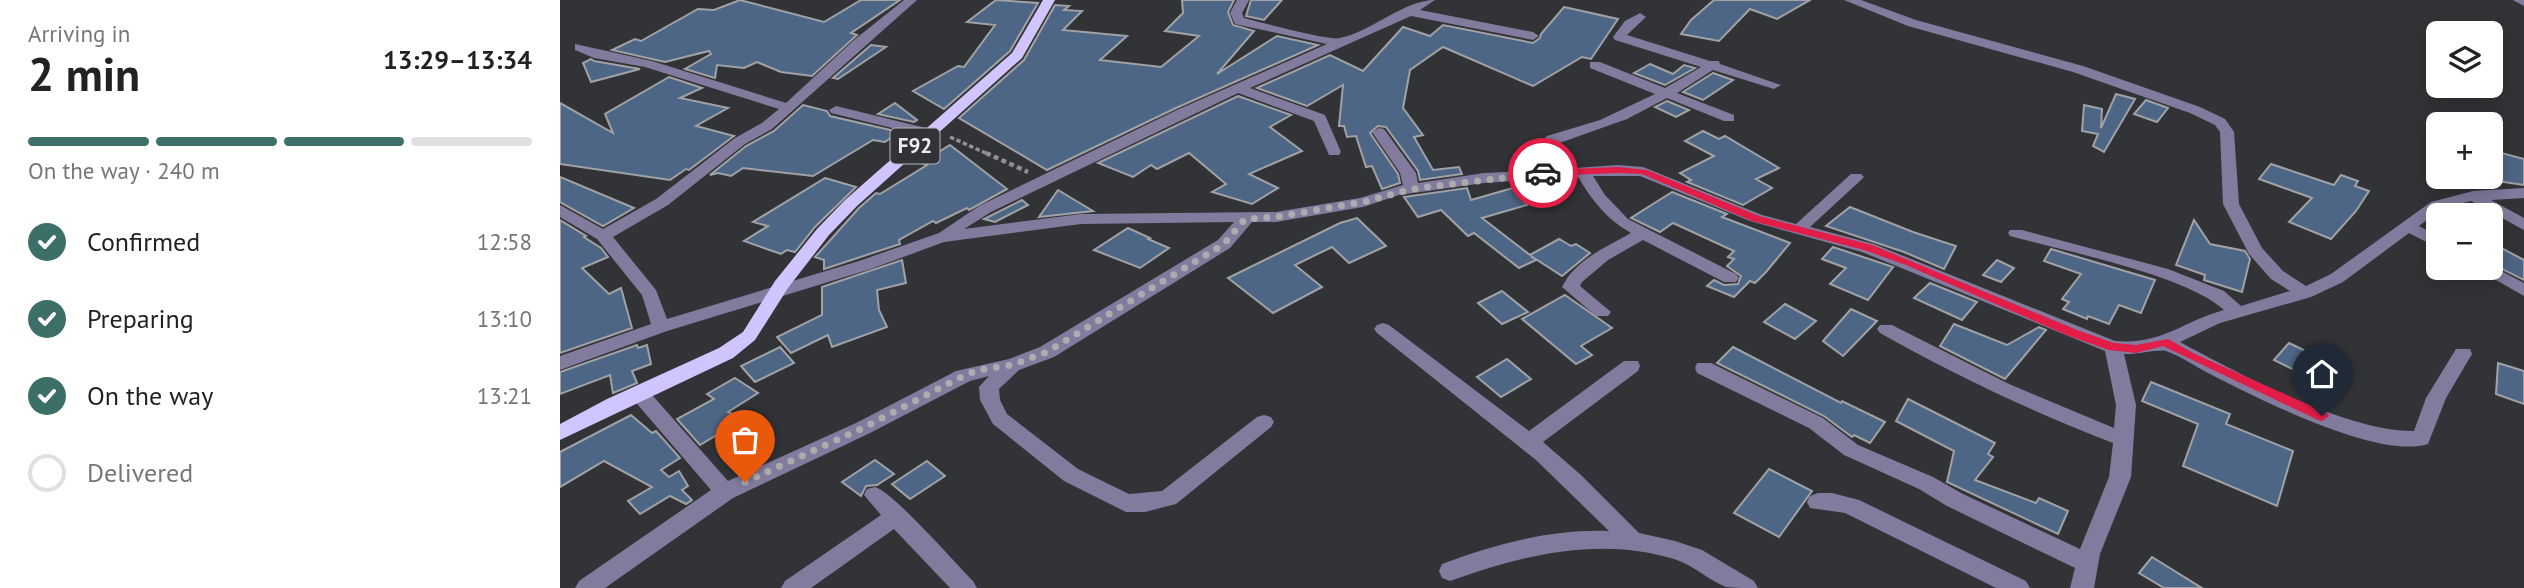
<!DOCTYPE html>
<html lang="en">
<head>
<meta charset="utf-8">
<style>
  :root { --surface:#fff; --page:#f2f2f2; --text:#222; --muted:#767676; --line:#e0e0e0; --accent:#3c6f67 }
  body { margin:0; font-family:"PT Sans",sans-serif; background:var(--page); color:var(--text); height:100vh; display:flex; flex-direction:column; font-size:26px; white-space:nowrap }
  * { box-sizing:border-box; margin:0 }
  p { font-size:23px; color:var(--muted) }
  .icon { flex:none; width:38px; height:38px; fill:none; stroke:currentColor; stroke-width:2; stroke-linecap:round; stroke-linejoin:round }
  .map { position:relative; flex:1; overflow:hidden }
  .drawer { display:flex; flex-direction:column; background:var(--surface); width:560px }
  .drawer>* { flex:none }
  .fabs { position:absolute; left:1866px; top:21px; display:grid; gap:14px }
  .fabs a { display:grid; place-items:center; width:77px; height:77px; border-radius:10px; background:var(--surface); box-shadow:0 4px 18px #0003; font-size:35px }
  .pin { position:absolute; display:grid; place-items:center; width:60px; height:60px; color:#fff; margin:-72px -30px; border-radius:50% 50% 50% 0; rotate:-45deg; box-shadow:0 0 7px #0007 }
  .pin .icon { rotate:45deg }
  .courier { position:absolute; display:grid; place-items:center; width:70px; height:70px; margin:-35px; border:5px solid #e11d48; border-radius:50%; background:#fff; color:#222; box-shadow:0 2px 9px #0007 }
  .head em { font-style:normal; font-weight:700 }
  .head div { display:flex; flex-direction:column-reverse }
  .head { display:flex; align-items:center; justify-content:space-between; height:119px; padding:0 28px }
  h1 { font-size:46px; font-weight:700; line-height:52px }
  .bar { display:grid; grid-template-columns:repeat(4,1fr); gap:10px 7px; align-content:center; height:84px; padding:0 28px }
  .bar i { height:9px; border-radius:5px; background:var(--line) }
  .bar .active { background:var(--accent) }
  .bar p { grid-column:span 4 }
  ol { padding:0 28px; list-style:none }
  li { display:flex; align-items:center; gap:21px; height:77px }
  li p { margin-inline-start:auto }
  li .icon { padding:7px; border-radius:50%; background:var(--accent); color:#fff; stroke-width:4 }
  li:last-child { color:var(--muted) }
  li i { width:38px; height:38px; border:4px solid var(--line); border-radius:50% }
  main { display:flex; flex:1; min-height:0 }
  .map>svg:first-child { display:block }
</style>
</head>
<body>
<main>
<section class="drawer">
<div class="head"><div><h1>2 min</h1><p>Arriving in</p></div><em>13:29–13:34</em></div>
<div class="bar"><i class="active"></i><i class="active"></i><i class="active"></i><i></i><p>On the way · 240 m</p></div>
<ol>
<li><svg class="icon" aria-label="check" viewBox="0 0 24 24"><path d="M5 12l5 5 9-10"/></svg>Confirmed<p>12:58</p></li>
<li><svg class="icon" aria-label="check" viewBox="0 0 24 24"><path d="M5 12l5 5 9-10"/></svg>Preparing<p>13:10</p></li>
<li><svg class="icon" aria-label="check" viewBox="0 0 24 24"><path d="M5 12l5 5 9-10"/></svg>On the way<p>13:21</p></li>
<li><i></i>Delivered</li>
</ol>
</section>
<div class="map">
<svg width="1964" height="588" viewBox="0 0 1964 588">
  <rect width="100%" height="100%" fill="#323336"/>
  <g fill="#4e6685" stroke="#a0a2a5" stroke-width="2">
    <path d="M180,0L264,22L301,0H340L291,33L297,35L252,76L221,72L197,62L184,68L157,65L155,78L125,69L151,54L149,51L105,62L52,50L75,39L81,41L138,9L154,10Z"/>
    <path d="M436,0L478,3L450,51L384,109L353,91L398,66L404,67L435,25L407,22Z"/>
    <path d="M622,0H674L668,12L673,25L694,31L657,74L717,36L758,45L616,108L487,170L399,118L464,60L495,5L509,6L504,10L522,11L503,30L567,36L540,60L601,67L639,36L605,31L623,13Z"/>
    <path d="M691,0H722L704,20L686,16Z"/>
    <path d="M1154,0H1250L1217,19L1190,9L1159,41L1121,34L1131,20Z"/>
    <path d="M1004,7L1058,19L1031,59L1022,57L973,86L883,47L850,70L843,108L863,135L854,137L873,170L899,167L902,174L860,180L858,171L826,127L818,126L810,133L838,174L840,183L822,189L812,166L806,167L796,136L787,137L784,126H779L783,85L747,106L697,88L770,55L803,71L843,27L870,36L883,25L973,43L980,38L981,34Z"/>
    <path d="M311,45L326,47L278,79L273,78Z"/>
    <path d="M31,59L34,61L80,69L31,82L23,63Z"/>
    <path d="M1090,64L1113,74L1124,65L1135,68L1105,85L1074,73Z"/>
    <path d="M1153,73L1173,80L1143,100L1123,92Z"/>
    <path d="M109,77L142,88L120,98L168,108L136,126L174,136L129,170L126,169L110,180L0,164V103L53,133L45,114Z"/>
    <path d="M1556,94L1575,99L1544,152L1533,146L1538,134L1522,131L1524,105L1542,109L1541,128Z"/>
    <path d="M678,96L731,115L710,127L742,151L689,174L718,188L692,204L652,192L666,184L629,153L597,169L591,165L573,177L538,163Z"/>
    <path d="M1586,100L1608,108L1597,122L1574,114Z"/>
    <path d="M1107,101L1129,110L1116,117L1095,107Z"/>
    <path d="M335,103L357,120L354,122L318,114Z"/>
    <path d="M243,105L267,111L270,116L339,132L325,142L313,140L253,176L183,168L171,176L158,173L150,175L186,146L214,131Z"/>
    <path d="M1143,131L1159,139L1165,136L1219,168L1196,179L1212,188L1183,205L1127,182L1131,180L1120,173L1154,156L1125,141Z"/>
    <path d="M390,145L447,189L409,210L407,208L376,223L373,221L339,240L340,244L264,269V260L255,257L299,208L316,193L320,194L367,165L361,163Z"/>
    <path d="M1930,150L1964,159V185L1930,180Z"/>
    <path d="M1711,164L1774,185L1781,175L1798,181L1795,186L1809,191L1796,211L1771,239L1729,222L1752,198L1699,179Z"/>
    <path d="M0,177L74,208L43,226L0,202Z"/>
    <path d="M265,178L296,187L255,227L235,252L227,250L221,254L184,241L208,226L193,222Z"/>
    <path d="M907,188L911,200L953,188L967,205L922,218L970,255L999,239L1011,246L1016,244L1030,253L1002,276L971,256L976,260L959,268L914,233L908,236L881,210L858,217L844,197Z"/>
    <path d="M498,190L533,211L479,217Z"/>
    <path d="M1112,192L1167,214L1162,217L1230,243L1206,272L1195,283L1190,281L1174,297L1147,286L1154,280L1164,285L1178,284L1181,276L1167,266L1174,259L1168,257L1174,251L1113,223L1100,232L1071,218Z"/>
    <path d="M462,200L468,205L435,222L424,219Z"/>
    <path d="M1290,207L1353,232L1396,246L1384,269L1344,252L1266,226Z"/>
    <path d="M797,218L826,246L789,263L772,247L735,265L762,287L713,313L668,278L780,223Z"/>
    <path d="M0,220L26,236L24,237L41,248L48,257L22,268L49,294L61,288L72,328L0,353Z"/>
    <path d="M1634,220L1650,244L1685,251L1690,259L1682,292L1644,280L1645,275L1616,265Z"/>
    <path d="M568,228L590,238L588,239L609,248L580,268L534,250Z"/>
    <path d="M1930,242L1964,260V280L1930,263Z"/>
    <path d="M1273,247L1333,267L1308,300L1270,284L1286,268L1262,259Z"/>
    <path d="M1491,249L1595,280L1581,313L1559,305L1549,324L1528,316L1527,319L1503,309L1509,302L1502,299L1521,274L1484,261Z"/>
    <path d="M342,260L346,283L317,290L319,310L327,327L272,347L268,335L231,353L217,337L262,315V287Z"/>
    <path d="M1437,260L1454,268L1441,282L1423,275Z"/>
    <path d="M1370,283L1417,302L1402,320L1354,298Z"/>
    <path d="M942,291L968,312L942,324L918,303Z"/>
    <path d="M1005,295L1052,328L1021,346L1032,355L1016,364L962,319Z"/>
    <path d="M1225,304L1256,321L1235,339L1204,322Z"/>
    <path d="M1291,309L1317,321L1283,356L1263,341Z"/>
    <path d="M1394,324L1447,345L1479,327L1486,330L1445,379L1380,346Z"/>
    <path d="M1729,343L1773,364L1759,382L1714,360Z"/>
    <path d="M77,345L78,348L87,345L91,364L72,371L77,383L53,393L50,375L0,394V372Z"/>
    <path d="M220,347L234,363L195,382L181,366Z"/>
    <path d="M1173,347L1281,403L1282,401L1325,422L1310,443L1294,435L1292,437L1264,416L1157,363Z"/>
    <path d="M947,359L971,379L941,397L917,377Z"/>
    <path d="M1938,363L1964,371V404L1936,394Z"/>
    <path d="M175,378L198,393L168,412L183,419L140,445L117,419L154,399L147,394Z"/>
    <path d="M1591,382L1670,414L1666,424L1733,451L1717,506L1623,466L1638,424L1582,401Z"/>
    <path d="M1348,399L1435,443L1428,454L1433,457L1415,480L1476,503L1479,498L1508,511L1498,534L1387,482L1394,451L1336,421Z"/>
    <path d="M71,415L92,433L96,431L120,458L101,470L109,477L119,471L128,486L122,490L132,500L126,504L110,496L80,514L68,501L92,487L44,461L0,487V452Z"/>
    <path d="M315,460L334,474L317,485L306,486L301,496L282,482Z"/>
    <path d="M367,461L385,476L350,499L332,484Z"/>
    <path d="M1209,469L1252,491L1219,537L1174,513Z"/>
    <path d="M1592,557L1642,588H1604L1579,573Z"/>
  </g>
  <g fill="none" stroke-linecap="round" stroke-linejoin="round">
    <path stroke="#909193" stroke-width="3.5" stroke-dasharray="4.5 2.5" stroke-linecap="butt" d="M390,137L430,155"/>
    <path stroke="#909193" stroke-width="4.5" stroke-dasharray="5 3.5" stroke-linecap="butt" d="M426,153L468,172"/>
    <g fill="#827b9e" fill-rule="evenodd">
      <path d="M344,0H357L212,129L185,144L108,205L53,237L96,290L107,319L299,261L379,233L419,206L617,110L767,44L675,24L670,13L677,0H689L682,13L684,18C700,22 769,41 780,38C811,32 844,0 875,0L860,10L973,32L979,36L973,40L851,16L690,88L765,115L781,152L779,155H769L754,121L678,93L431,212L404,229L521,214L716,212L800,198L843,185L840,173L812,132L819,128L824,129L856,173L858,183L924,173L984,170L976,164L969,153L987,136L1040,120L1095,94L1030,68V62H1040L1105,88L1141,67L1055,40L1053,37L1065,21L1080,13L1086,17L1067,35L1150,61H1159L1160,64L1221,85L1214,89L1153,70L1117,93L1174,115V121H1164L1107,98L1067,119L991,146L983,153L1002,169L1058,165L1083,167L1202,215L1236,224L1291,174H1301L1304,177L1301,180L1250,227L1314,244L1555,341C1602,345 1621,322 1664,310C1626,275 1504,251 1450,236L1448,233L1450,230H1462L1608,269L1664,291L1681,306L1730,291L1711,279L1689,254L1663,204L1660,132L1655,125L1630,113L1513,72L1348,26L1284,0H1301L1356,20L1523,66L1640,107L1665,119L1674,132L1679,204L1702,248L1723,271L1746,286L1771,274L1871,202L1913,191L1964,188V198L1931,200L1964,218V230L1911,201L1883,208L1859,226L1878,236V248L1849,233L1783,282L1751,297L1660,323L1620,342C1679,374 1788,432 1854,431L1866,398L1896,349H1910L1912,354L1886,398L1868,444C1818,460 1697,398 1650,374C1636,367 1621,356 1606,351C1598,349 1576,355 1564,354L1576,405L1571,477L1540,554L1534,588H1510L1515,568L1387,506L1359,489L1284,455L1249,428L1137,373L1135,368L1137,363H1151L1263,418L1298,445L1373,477L1403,494L1520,549L1549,477L1553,443C1472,412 1395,375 1320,333L1317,329L1320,325H1332L1449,384L1554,428L1556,405L1545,351L1302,252L1190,221L1080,176H1033L1045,195L1068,219L1176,274L1179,278L1176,282H1164L1083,240L1048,260L1022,282L1020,286L1051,312L1048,316H1036L1002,287C1015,260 1046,247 1071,233C1047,220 1032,200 1018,177L924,183L839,195L803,207L716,222H692L670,248L494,357L459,370L439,389L440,400L447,414L518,469L569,494L602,491L697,417L704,415L711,417L714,422L711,427L616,504L585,512H566L504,481L433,424L420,400L419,387L429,376L410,381L310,433L173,498L45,588H15L19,581L151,490L72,398L69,393L72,388H86L168,481L296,423L396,371L449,359L480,347L658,240L674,222L521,224L384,242L311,269L107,331L0,370V356L91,324L82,295L37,239L0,217V205L43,229L96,199L175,138L202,123L219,109L85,67L34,58L15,50V44L92,61L226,103L294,40Z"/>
      <path d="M1953,0H1964V6Z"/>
      <path d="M276,106L374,130L376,133L369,137L271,113L269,110Z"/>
      <path d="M1930,265L1964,283V296L1915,268H1930Z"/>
      <path d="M823,323L829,325L969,431L1064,361H1078L1080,366L1078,371L983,442L1021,475L1079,533L1115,541L1142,550L1194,581L1198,588C1188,588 1174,588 1166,587C1148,580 1134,565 1114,559C1038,536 963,555 890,581L882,578L879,571L882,564C936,544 990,529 1049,531L976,460L817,333L814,329L817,325Z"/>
      <path d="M315,487C333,492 395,563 413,581L417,588H390L334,529L251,588H221L225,581L321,515L304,495L307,489Z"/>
      <path d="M1258,493H1272L1299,500L1466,581L1470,588H1436L1285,513L1250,508L1247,502L1250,496Z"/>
    </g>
    <path fill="#d0c5ff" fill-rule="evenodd" d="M483,0H495L462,58L297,206L269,235L228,288L195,340L173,358L0,440V424L47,399L159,348L183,332L215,281L257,229L285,200L452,53Z"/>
  </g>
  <path fill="#e11d48" d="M1058,167L1087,170L1199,216L1312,245L1517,330L1554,343L1576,345L1608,339L1635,354L1767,413L1769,416L1762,421L1758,420L1603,346L1576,353L1549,350L1509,336L1346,265L1304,250L1192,221L1082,174L1058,173L983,176L978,173L983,170Z"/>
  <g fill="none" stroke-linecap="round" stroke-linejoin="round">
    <path stroke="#acacae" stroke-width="7" stroke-dasharray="0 12.6" d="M185,482L303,428L403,376L418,370L452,365L487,352L664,244L685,219L716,217L803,202L852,189L983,173"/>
  </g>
  <g text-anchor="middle" stroke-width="6" stroke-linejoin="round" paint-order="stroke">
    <rect fill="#323336" stroke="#b5b5b8" stroke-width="2" x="330.5" y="128.5" width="49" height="35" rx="5"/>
    <g font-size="21" font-weight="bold" fill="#ededef">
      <text x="355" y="153">F92</text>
    </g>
  </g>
</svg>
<div class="fabs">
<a><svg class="icon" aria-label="layers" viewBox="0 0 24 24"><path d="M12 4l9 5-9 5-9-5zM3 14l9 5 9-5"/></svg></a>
<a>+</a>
<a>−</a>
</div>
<div class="pin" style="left:185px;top:482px;background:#ea580c"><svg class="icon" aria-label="bag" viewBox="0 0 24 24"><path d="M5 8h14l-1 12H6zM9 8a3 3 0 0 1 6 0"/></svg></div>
<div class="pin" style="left:1762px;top:416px;background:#1f2937"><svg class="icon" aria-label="home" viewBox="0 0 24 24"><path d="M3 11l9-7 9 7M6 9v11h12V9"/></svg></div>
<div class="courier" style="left:983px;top:173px"><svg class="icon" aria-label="car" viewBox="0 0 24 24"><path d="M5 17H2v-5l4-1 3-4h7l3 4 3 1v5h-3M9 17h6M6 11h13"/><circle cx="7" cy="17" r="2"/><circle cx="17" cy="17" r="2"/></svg></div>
</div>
</main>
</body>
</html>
